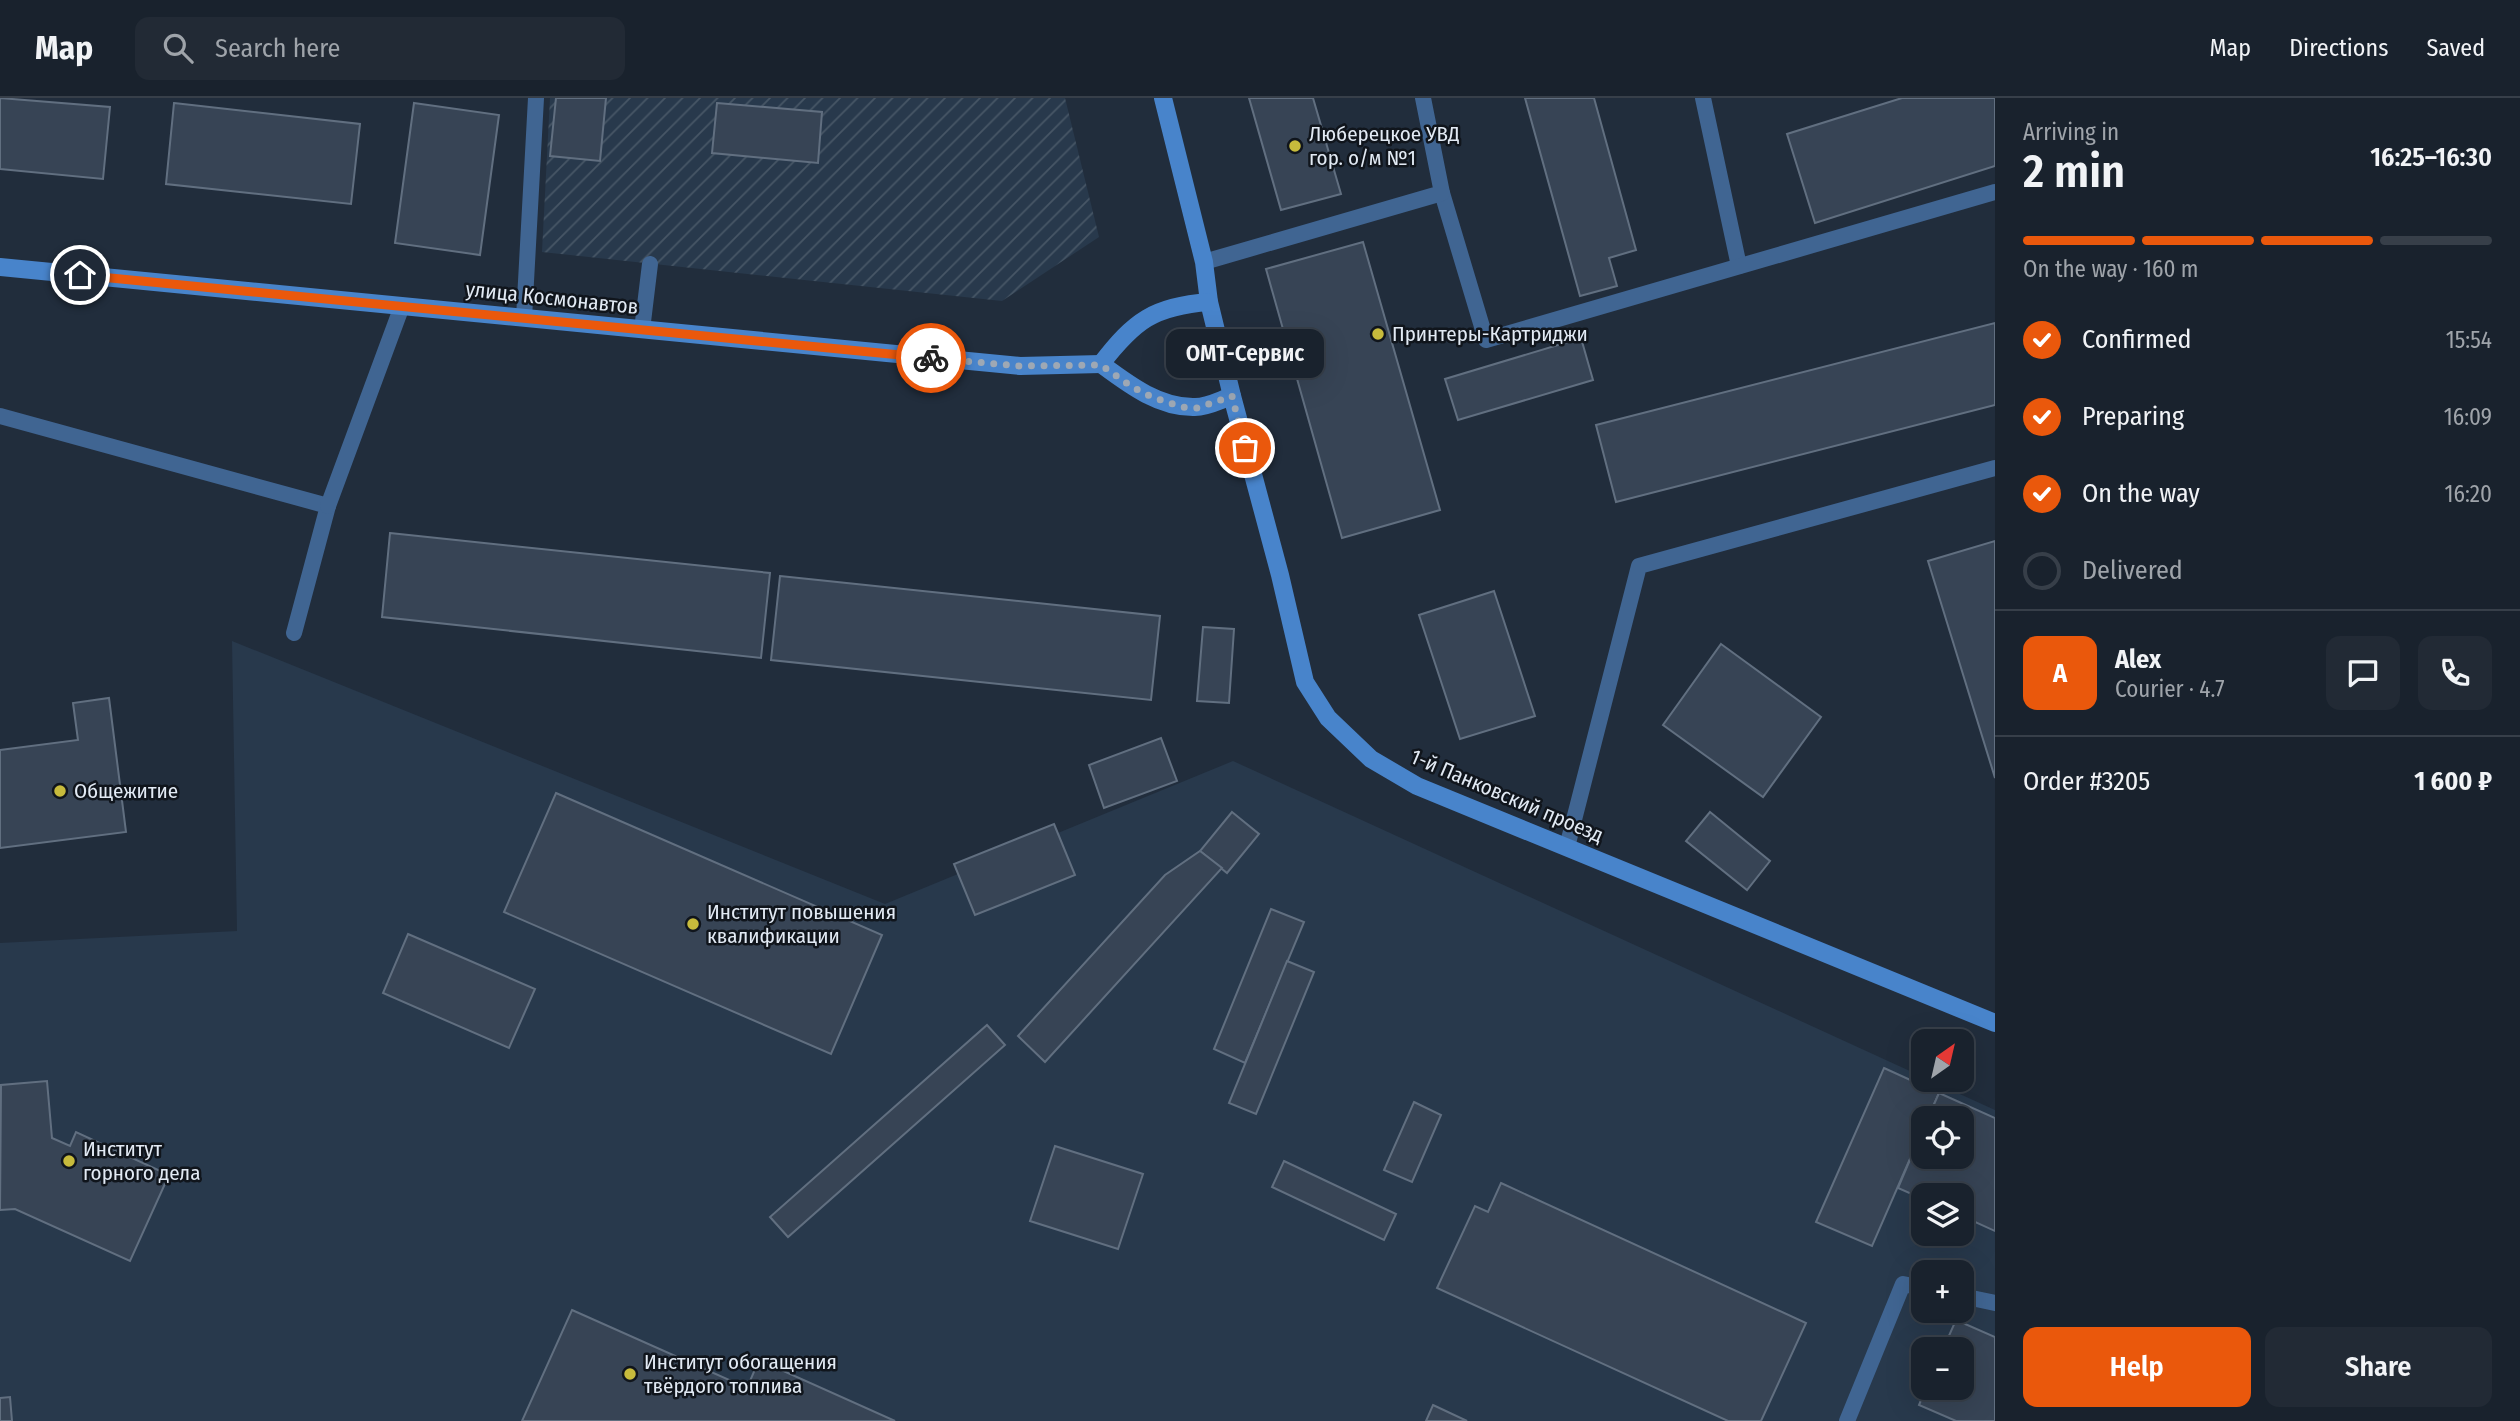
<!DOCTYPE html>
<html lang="en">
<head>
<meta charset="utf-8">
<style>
  :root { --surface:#19222d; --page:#222a35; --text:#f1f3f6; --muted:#9fa4aa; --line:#373f49; --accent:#ea580c }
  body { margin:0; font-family:"Fira Sans Condensed",sans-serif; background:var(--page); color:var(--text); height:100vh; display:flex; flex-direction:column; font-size:26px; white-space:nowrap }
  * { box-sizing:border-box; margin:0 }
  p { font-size:23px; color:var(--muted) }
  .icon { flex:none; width:38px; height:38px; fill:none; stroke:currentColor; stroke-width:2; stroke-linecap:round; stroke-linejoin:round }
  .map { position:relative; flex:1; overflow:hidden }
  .drawer { display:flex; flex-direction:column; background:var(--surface); width:525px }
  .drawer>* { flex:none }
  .needle { width:46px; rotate:34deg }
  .controls { position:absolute; left:1911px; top:931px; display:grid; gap:14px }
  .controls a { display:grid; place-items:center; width:63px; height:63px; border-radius:14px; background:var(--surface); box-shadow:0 7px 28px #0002,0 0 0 2px var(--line); font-size:35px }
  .pin { position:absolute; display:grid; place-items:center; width:60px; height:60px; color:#fff; margin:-30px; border:4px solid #fff; border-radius:50%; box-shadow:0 2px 7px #0007 }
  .courier { position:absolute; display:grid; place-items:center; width:70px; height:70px; margin:-35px; border:5px solid #ea580c; border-radius:50%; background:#fff; color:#222; box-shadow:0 2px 9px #0007 }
  .bubble { position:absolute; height:49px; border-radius:14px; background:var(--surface); box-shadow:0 7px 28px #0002,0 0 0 2px var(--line); font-size:23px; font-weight:600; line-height:49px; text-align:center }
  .summary em { font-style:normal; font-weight:600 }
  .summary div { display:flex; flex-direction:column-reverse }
  .summary { display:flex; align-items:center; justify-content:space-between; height:119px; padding:0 28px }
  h1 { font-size:46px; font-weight:600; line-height:52px }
  .bar { display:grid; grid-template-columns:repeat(4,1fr); gap:10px 7px; align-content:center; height:84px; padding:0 28px }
  .bar i { height:9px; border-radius:5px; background:var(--line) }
  .bar .selected { background:var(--accent) }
  .bar p { grid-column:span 4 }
  .line { display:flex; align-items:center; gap:18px; padding:0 28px; border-top:2px solid var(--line) }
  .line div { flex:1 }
  .round { display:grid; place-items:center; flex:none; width:74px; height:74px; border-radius:14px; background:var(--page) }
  ol { padding:0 28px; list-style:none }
  li { display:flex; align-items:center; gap:21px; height:77px }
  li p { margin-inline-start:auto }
  li .icon { padding:7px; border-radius:50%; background:var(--accent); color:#fff; stroke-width:4 }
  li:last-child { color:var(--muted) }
  li i { width:38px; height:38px; border:4px solid var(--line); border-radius:50% }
  .action { display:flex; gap:14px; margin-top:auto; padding:14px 28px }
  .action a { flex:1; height:80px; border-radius:14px; background:var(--accent); color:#fff; font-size:28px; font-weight:600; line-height:80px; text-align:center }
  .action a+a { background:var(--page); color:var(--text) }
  header { display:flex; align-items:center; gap:42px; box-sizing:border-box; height:98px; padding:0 35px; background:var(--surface); border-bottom:2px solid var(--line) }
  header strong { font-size:33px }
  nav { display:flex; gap:38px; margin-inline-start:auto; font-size:24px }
  .search { width:490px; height:63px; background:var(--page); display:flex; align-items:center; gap:18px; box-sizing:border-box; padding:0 24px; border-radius:14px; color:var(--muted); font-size:26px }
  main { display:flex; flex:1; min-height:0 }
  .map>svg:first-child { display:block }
</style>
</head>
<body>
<header>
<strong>Map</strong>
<div class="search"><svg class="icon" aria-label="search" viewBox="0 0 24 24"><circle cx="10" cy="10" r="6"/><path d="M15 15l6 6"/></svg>Search here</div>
<nav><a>Map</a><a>Directions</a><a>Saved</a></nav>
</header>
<main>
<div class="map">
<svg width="1995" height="1323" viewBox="0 0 1995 1323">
  <defs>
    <pattern id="industrial-furrows" width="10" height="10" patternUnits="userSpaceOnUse" patternTransform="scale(1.75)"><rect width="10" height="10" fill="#28394c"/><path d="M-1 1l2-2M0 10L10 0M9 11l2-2" fill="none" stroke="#475666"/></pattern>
  </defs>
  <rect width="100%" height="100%" fill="#212d3c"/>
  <path fill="#28394c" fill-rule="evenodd" d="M232,543L885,806L1233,663L1923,979V982H1929L1995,1012V1323H0V845L237,833ZM1923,1020H1962V1059H1923ZM1923,1097H1962V1136H1923ZM1923,1174H1962V1213H1923ZM1923,1251H1962V1290H1923Z"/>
  <path fill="url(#industrial-furrows)" d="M550,0H1065L1099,139L1002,203L542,154Z"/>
  <g fill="#374455" stroke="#616f80" stroke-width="2">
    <path d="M0,0L110,9L103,81L0,71Z"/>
    <path d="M556,0H606L600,63L550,58Z"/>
    <path d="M1249,0H1313L1341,96L1281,112Z"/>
    <path d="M1525,0H1594L1636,152L1609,160L1617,188L1580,198Z"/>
    <path d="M1902,0H1995V68L1815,125L1787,36Z"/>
    <path d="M174,5L360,26L351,106L166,86Z"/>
    <path d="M414,5L499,17L480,157L395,145Z"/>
    <path d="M717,5L822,14L818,65L712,55Z"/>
    <path d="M1363,144L1440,412L1342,440L1266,171Z"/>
    <path d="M1995,225V307L1616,404L1596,327Z"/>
    <path d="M1581,240L1593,282L1458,322L1445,281Z"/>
    <path d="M390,435L770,475L761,560L382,519Z"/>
    <path d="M1995,443V680L1928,463Z"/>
    <path d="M780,478L1160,518L1151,602L771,562Z"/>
    <path d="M1494,493L1535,618L1460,641L1419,517Z"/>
    <path d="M1203,529L1234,531L1229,605L1197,603Z"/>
    <path d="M1721,546L1821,619L1763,699L1663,627Z"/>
    <path d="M109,600L126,734L0,750V652L78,642L73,605Z"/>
    <path d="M1161,640L1177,683L1104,710L1089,667Z"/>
    <path d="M556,695L882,837L831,956L504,814Z"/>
    <path d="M1232,714L1259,736L1227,775L1200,753Z"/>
    <path d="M1710,714L1770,763L1747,792L1686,743Z"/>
    <path d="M1054,726L1075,777L975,817L954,766Z"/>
    <path d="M1200,753L1222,770L1045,964L1018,938L1165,777Z"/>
    <path d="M1271,811L1304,824L1245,965L1214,951Z"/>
    <path d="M408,836L535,891L509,950L383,895Z"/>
    <path d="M1287,863L1314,874L1256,1016L1229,1005Z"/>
    <path d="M987,927L1005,947L788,1139L770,1119Z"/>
    <path d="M1884,970L1939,995L1928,1020H1923V1031L1872,1148L1816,1124Z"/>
    <path d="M47,983L52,1040L70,1048L76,1034L169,1077L130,1163L15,1111L0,1112L1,987Z"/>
    <path d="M1939,995L1995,1020V1133L1962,1118V1097H1923V1101L1898,1090L1923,1031V1059H1962V1020H1928Z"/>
    <path d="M1414,1004L1441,1017L1412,1084L1384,1072Z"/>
    <path d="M1055,1048L1143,1076L1118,1151L1030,1123Z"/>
    <path d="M1284,1063L1396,1116L1384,1142L1272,1089Z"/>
    <path d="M1501,1085L1806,1225L1761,1323H1728L1437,1190L1475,1108L1488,1114Z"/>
    <path d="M572,1212L747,1290L759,1262L895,1323H522Z"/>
    <path d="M1956,1222L1995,1239V1323H1956L1919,1307L1926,1290H1962V1251H1943Z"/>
    <path d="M10,1299L12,1323H0V1300Z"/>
    <path d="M1433,1307L1467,1323H1426Z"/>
  </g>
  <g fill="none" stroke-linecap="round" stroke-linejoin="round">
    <g stroke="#406592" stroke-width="16">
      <path d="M1703,0L1739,168"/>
      <path d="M1442,95L1486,242L1995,94"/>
      <path d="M1204,164L1442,95L1423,0"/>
      <path d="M524,220L536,0"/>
      <path d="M642,232L650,166"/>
      <path d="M0,318L328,408L294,535"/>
      <path d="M328,408L402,208"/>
      <path d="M1567,749L1639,468L1995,370"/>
      <path d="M1962,1198L1995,1205"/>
      <path d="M1847,1323L1903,1186L1923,1190"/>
    </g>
    <g stroke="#4884cb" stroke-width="18">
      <path d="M1163,0L1204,164L1209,204L1232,298L1280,477L1305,584L1328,620L1371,661L1417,688L1995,925"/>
      <path d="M0,169L1020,268L1101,266"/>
      <path d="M1101,266C1128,286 1159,310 1195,309C1208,309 1220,302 1232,298"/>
      <path d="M1101,266C1134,223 1154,208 1209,204"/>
    </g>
  </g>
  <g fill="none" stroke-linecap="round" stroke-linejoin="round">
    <path stroke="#9ea8b4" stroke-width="7" stroke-dasharray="0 12.6" d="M931,260L1020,268L1101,267L1132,289L1152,299L1182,309L1197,310L1232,298L1245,350"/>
    <path stroke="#ea580c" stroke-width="9" d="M80,177L931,260"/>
  </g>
  <g fill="#c7bb3c" stroke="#10151c" stroke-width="2.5">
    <circle cx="1295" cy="48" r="7"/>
    <circle cx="1378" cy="236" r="7"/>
    <circle cx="60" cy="693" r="7"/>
    <circle cx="693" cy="826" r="7"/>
    <circle cx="69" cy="1063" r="7"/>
    <circle cx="630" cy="1276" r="7"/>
  </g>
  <g text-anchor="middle" stroke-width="5" stroke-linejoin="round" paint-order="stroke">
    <g font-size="21" fill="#e2eaf4" stroke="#10151c" text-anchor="start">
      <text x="1309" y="43">Люберецкое УВД<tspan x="1309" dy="24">гор. о/м №1</tspan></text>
      <text x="1392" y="243">Принтеры-Картриджи</text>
      <text x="74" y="700">Общежитие</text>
      <text x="707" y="821">Институт повышения<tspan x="707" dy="24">квалификации</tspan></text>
      <text x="83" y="1058">Институт<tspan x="83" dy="24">горного дела</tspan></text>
      <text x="644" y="1271">Институт обогащения<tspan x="644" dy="24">твёрдого топлива</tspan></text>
    </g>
    <g font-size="21" fill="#e2eaf4" stroke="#10151c">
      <text transform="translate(552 200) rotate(6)" y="7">улица Космонавтов</text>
      <text transform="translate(1507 698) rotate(23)" y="7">1-й Панковский проезд</text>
    </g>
  </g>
</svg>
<div class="controls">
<a><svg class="needle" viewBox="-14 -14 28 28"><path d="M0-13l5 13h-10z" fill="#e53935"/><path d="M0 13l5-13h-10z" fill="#9fa4aa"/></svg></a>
<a><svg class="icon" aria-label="locate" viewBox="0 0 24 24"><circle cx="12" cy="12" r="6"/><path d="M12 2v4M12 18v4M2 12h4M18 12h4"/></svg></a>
<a><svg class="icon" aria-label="layers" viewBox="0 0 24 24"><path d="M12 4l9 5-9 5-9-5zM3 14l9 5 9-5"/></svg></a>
<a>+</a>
<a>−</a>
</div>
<div class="pin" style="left:1245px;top:350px;background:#ea580c"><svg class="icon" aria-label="bag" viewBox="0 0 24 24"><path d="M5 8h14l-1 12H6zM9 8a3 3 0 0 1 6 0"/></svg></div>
<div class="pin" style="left:80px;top:177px;background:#1f2937"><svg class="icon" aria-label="home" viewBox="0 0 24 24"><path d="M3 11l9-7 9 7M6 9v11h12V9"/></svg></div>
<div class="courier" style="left:931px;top:260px"><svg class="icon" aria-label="bike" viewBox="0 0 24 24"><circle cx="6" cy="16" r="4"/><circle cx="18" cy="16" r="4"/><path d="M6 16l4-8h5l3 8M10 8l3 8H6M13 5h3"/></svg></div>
<div class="bubble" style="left:1166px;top:231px;width:158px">ОМТ-Сервис</div>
</div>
<section class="drawer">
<div class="summary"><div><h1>2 min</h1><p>Arriving in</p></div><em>16:25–16:30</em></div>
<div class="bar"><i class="selected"></i><i class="selected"></i><i class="selected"></i><i></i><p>On the way · 160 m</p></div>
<ol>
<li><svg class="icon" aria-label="check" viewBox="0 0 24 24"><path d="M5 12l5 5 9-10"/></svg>Confirmed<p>15:54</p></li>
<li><svg class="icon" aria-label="check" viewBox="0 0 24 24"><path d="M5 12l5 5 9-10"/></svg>Preparing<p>16:09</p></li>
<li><svg class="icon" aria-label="check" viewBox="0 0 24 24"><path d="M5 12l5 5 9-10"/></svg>On the way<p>16:20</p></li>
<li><i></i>Delivered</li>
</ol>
<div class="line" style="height:126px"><b class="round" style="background:var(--accent);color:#fff">A</b><div><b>Alex</b><p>Courier · 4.7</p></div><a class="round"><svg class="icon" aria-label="chat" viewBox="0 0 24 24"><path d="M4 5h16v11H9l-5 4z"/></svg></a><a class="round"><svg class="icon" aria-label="phone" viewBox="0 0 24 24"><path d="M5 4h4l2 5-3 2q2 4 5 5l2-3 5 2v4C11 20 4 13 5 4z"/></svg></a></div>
<div class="line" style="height:91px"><div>Order #3205</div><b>1 600 ₽</b></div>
<div class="action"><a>Help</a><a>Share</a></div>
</section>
</main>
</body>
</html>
